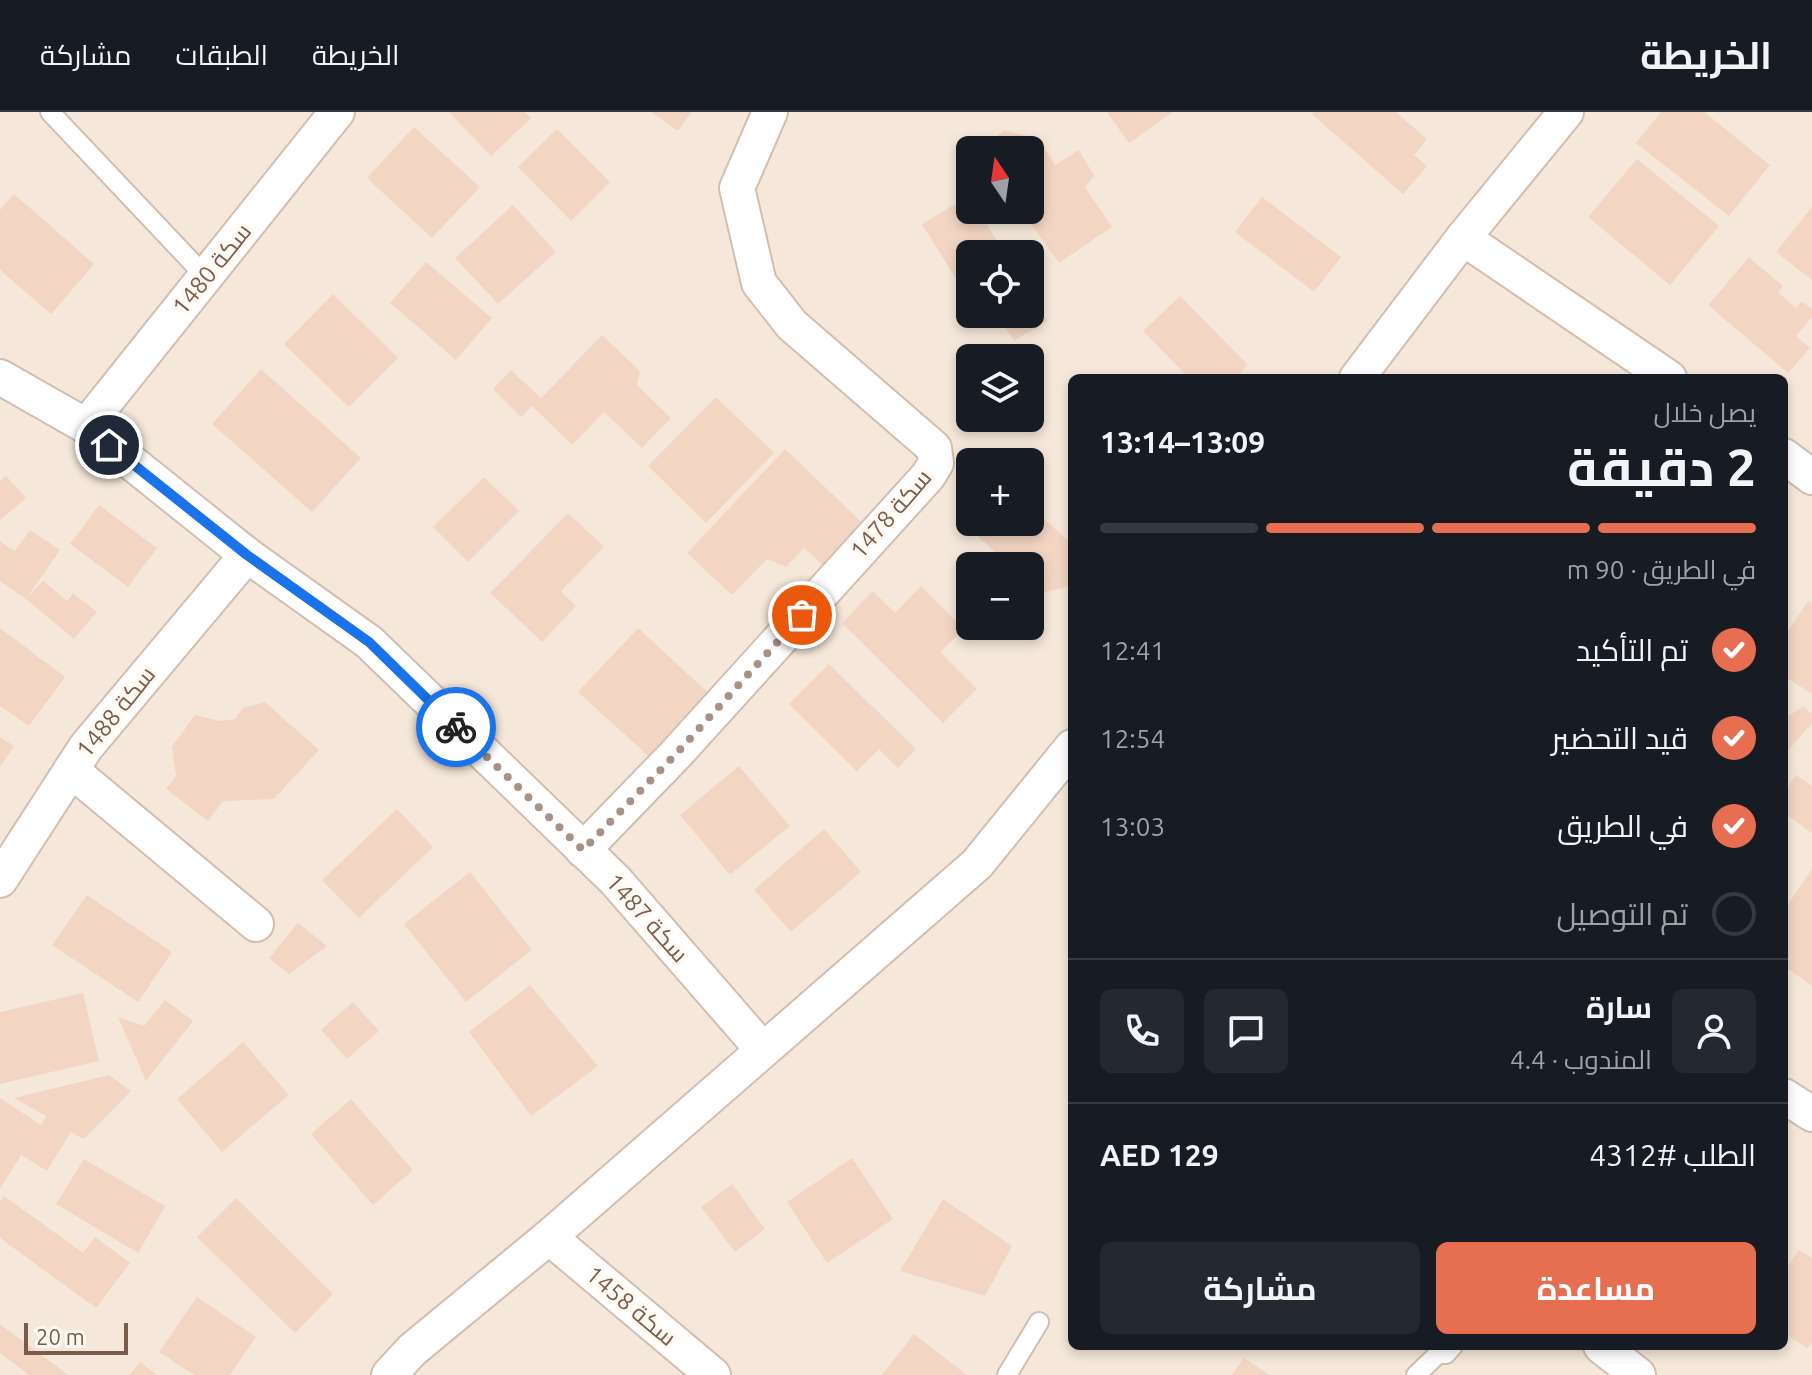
<!DOCTYPE html>
<html lang="ar">
<head>
<meta charset="utf-8">
<style>
  :root { --surface:#171b24; --page:#242831; --text:#f1f3f6; --muted:#9ea1a6; --line:#363941; --accent:#e76f51 }
  body { margin:0; font-family:Ubuntu,Cairo,sans-serif; background:var(--page); color:var(--text); direction:rtl; height:100vh; display:flex; flex-direction:column; font-size:30px; white-space:nowrap }
  * { box-sizing:border-box; margin:0 }
  p { font-size:26px; color:var(--muted) }
  .icon { flex:none; width:44px; height:44px; fill:none; stroke:currentColor; stroke-width:2; stroke-linecap:round; stroke-linejoin:round }
  .map { position:relative; flex:1; overflow:hidden; direction:ltr }
  .sheet { position:absolute; left:1068px; top:262px; width:720px; height:976px; display:flex; flex-direction:column; background:var(--surface); border-radius:12px; box-shadow:0 4px 12px #0003; direction:rtl }
  .sheet>* { flex:none }
  .needle { width:52px; rotate:347deg }
  .fabs { position:absolute; left:956px; top:24px; display:grid; gap:16px }
  .fabs a { display:grid; place-items:center; width:88px; height:88px; border-radius:12px; background:var(--surface); box-shadow:0 4px 12px #0003; font-size:40px }
  .scale { position:absolute; left:24px; bottom:20px; width:104px; box-sizing:border-box; padding-left:8px; border:4px solid #7a5c4d; border-top:0; font-size:22px; line-height:28px; white-space:nowrap; color:#7a5c4d; -webkit-text-stroke:6px #fffaf3; paint-order:stroke }
  .pin { position:absolute; display:grid; place-items:center; width:68px; height:68px; color:#fff; margin:-34px; border:4px solid #fff; border-radius:50%; box-shadow:0 2px 8px #0007 }
  .courier { position:absolute; display:grid; place-items:center; width:80px; height:80px; margin:-40px; border:6px solid #1a73e8; border-radius:50%; background:#fff; color:#222; box-shadow:0 2px 10px #0007 }
  .overview em { font-style:normal; font-weight:700 }
  .overview div { display:flex; flex-direction:column-reverse }
  .overview { display:flex; align-items:center; justify-content:space-between; height:136px; padding:0 32px }
  h1 { font-size:52px; font-weight:700; line-height:60px }
  .bar { display:grid; grid-template-columns:repeat(4,1fr); gap:12px 8px; align-content:center; height:96px; padding:0 32px }
  .bar i { height:10px; border-radius:6px; background:var(--line) }
  .bar .on { background:var(--accent) }
  .bar p { grid-column:span 4 }
  .line { display:flex; align-items:center; gap:20px; padding:0 32px; border-top:2px solid var(--line) }
  .line div { flex:1 }
  .round { display:grid; place-items:center; flex:none; width:84px; height:84px; border-radius:12px; background:var(--page) }
  ol { padding:0 32px; list-style:none }
  li { display:flex; align-items:center; gap:24px; height:88px }
  li p { margin-inline-start:auto }
  li .icon { padding:8px; border-radius:50%; background:var(--accent); color:#fff; stroke-width:4 }
  li:last-child { color:var(--muted) }
  li i { width:44px; height:44px; border:4px solid var(--line); border-radius:50% }
  .primary-button { display:flex; gap:16px; margin-top:auto; padding:16px 32px }
  .primary-button a { flex:1; height:92px; border-radius:12px; background:var(--accent); color:#fff; font-size:32px; font-weight:700; line-height:92px; text-align:center }
  .primary-button a+a { background:var(--page); color:var(--text) }
  header { display:flex; align-items:center; gap:48px; box-sizing:border-box; height:112px; padding:0 40px; background:var(--surface); border-bottom:2px solid var(--line) }
  header strong { font-size:38px }
  nav { display:flex; gap:44px; margin-inline-start:auto; font-size:28px }
  .map>svg:first-child { display:block }
</style>
</head>
<body>
<header>
<strong>الخريطة</strong>
<nav><a>الخريطة</a><a>الطبقات</a><a>مشاركة</a></nav>
</header>
<div class="map">
<svg width="1812" height="1263" viewBox="0 0 1812 1263">
  <rect width="100%" height="100%" fill="#fdf6ec"/>
  <path fill="#f5e8da" fill-rule="evenodd" d="M0,0H1812V1263H0ZM970,38H1030V98H970ZM970,142H1030V202H970ZM970,246H1030V306H970ZM1072,266H1784V1234H1072ZM970,350H1030V410H970ZM970,454H1030V514H970Z"/>
  <g fill="#f3d5c3">
    <path d="M449,0H525L531,6L491,44Z"/>
    <path d="M651,0H692L678,19Z"/>
    <path d="M1107,0H1173L1129,31Z"/>
    <path d="M1314,0H1396L1427,27L1414,43L1427,54L1403,82L1312,2Z"/>
    <path d="M1661,0H1704L1770,53L1729,104L1636,31Z"/>
    <path d="M414,15L480,75L432,126L367,66Z"/>
    <path d="M557,17L610,70L571,109L518,55Z"/>
    <path d="M1004,19L1038,26L1055,53L1079,38L1094,64L1085,75L1112,115L1059,151L1021,98H1030V38H977Z"/>
    <path d="M1637,47L1719,114L1670,173L1588,105Z"/>
    <path d="M14,82L94,152L51,202L0,158V98Z"/>
    <path d="M969,84L970,98H978L1005,142H970V189L922,112Z"/>
    <path d="M1262,85L1341,145L1314,180L1235,120Z"/>
    <path d="M513,93L556,140L498,192L455,146Z"/>
    <path d="M1812,95V168L1776,140Z"/>
    <path d="M1749,145L1783,174L1778,180L1796,196L1802,189L1812,197V205L1796,224L1810,236L1788,261L1708,193Z"/>
    <path d="M426,150L492,206L456,248L390,191Z"/>
    <path d="M333,182L398,246L349,295L284,232Z"/>
    <path d="M1030,182L1047,209L1014,229L997,202H1030Z"/>
    <path d="M1180,184L1248,253L1235,266H1189L1143,219Z"/>
    <path d="M602,223L640,259L637,273L671,306L642,336L604,300L572,333L532,294L521,305L493,277L511,258L541,286Z"/>
    <path d="M261,257L361,346L312,400L212,312Z"/>
    <path d="M716,285L774,341L706,411L648,354Z"/>
    <path d="M785,337L873,421L833,463L804,436L786,455L767,447L732,483L687,441Z"/>
    <path d="M6,364L26,386L0,408V369Z"/>
    <path d="M484,365L519,399L468,450L433,415Z"/>
    <path d="M99,393L157,436L128,475L70,432Z"/>
    <path d="M1030,394L1072,432V474L1040,481L1030,473V454H1010L970,417L977,410H1030Z"/>
    <path d="M568,401L604,435L561,479L576,494L542,530L490,481Z"/>
    <path d="M30,418L60,438L26,487L43,469L67,489L73,481L97,500L74,527L26,487L0,469V429L15,439Z"/>
    <path d="M921,474L964,517L940,540L977,577L943,611L842,511L873,479L895,501Z"/>
    <path d="M1808,489L1812,492V582L1784,564V525Z"/>
    <path d="M0,516L65,565L29,614L0,594Z"/>
    <path d="M638,516L715,587L655,650L578,580Z"/>
    <path d="M829,552L916,637L898,656L879,637L857,659L789,592Z"/>
    <path d="M265,590L319,638L274,687L223,689L208,709L166,677L176,664L172,635L195,603L220,609L235,607L243,596Z"/>
    <path d="M1803,594L1812,602V611L1784,643V607Z"/>
    <path d="M0,625L14,634L0,655Z"/>
    <path d="M739,654L790,714L730,763L680,703Z"/>
    <path d="M1796,663L1812,674V721L1784,701V681Z"/>
    <path d="M397,697L433,735L359,806L322,768Z"/>
    <path d="M824,717L861,760L791,820L754,778Z"/>
    <path d="M1812,757V874L1784,854V798Z"/>
    <path d="M470,760L532,838L466,890L404,812Z"/>
    <path d="M87,783L172,840L138,890L52,833Z"/>
    <path d="M298,811L327,834L289,862L269,846Z"/>
    <path d="M530,873L598,954L531,1004L469,920Z"/>
    <path d="M83,881L99,949L0,972V900Z"/>
    <path d="M165,888L193,909L146,969L118,905L144,914Z"/>
    <path d="M353,890L379,919L347,947L321,918Z"/>
    <path d="M243,930L289,983L222,1040L177,987Z"/>
    <path d="M109,963L131,979L84,1027L71,1020L47,1059L21,1043L0,1077V986L41,1013L46,1004L14,986Z"/>
    <path d="M351,987L413,1058L373,1093L311,1022Z"/>
    <path d="M852,1046L893,1107L827,1151L787,1090Z"/>
    <path d="M84,1047L165,1094L138,1141L56,1092Z"/>
    <path d="M732,1072L765,1117L735,1140L701,1095Z"/>
    <path d="M4,1084L83,1141L95,1125L130,1151L96,1196L0,1126V1090Z"/>
    <path d="M236,1086L333,1182L295,1221L197,1125Z"/>
    <path d="M943,1087L1012,1134L985,1184L900,1159Z"/>
    <path d="M1799,1138L1812,1146V1231L1807,1236L1784,1221V1160Z"/>
    <path d="M197,1185L256,1225L230,1263H194L159,1240Z"/>
    <path d="M0,1212L68,1263H29L0,1241Z"/>
    <path d="M914,1222L967,1263H882Z"/>
    <path d="M1244,1246L1270,1263H1232Z"/>
    <path d="M140,1250L157,1263H129Z"/>
  </g>
  <g fill="none" stroke-linecap="round" stroke-linejoin="round">
    <g stroke="#d1beb0" stroke-width="22">
      <g id="lane">
        <path d="M50,0L206,165"/>
        <path d="M1007,1263L1039,1210"/>
        <path d="M1416,1263L1439,1241L1446,1242L1453,1234"/>
      </g>
    </g>
    <g stroke="#d1beb0" stroke-width="38">
      <g id="street">
        <path d="M1463,126L1669,266"/>
        <path d="M0,265L86,314L247,443L369,530L615,768L763,938"/>
        <path d="M1357,266L1463,126L1566,0"/>
        <path d="M86,314L337,0"/>
        <path d="M1784,344L1812,365"/>
        <path d="M71,658L256,812"/>
        <path d="M583,738L676,642L928,364L936,351L934,336L792,213L759,171L737,76L770,0"/>
        <path d="M0,768L86,635L247,443"/>
        <path d="M1784,984L1812,1002"/>
        <path d="M549,1125L713,1263"/>
        <path d="M1601,1234L1638,1263"/>
        <path d="M389,1263L412,1238L549,1125L977,752L1072,635"/>
      </g>
    </g>
    <use href="#lane" stroke="#fff" stroke-width="18"/>
    <use href="#street" stroke="#fff" stroke-width="34"/>
  </g>
  <g fill="none" stroke-linecap="round" stroke-linejoin="round">
    <path stroke="#a89285" stroke-width="8" stroke-dasharray="0 14.4" d="M456,615L583,738L676,642L802,503"/>
    <path stroke="#1a73e8" stroke-width="10" d="M109,333L247,443L369,530L456,615"/>
  </g>
  <g text-anchor="middle" stroke-width="7" stroke-linejoin="round" paint-order="stroke">
    <g font-size="24" fill="#7a5c4d" stroke="#fffaf3">
      <text transform="translate(212 157) rotate(-51)" y="8">سكة 1480</text>
      <text transform="translate(891 402) rotate(-49)" y="8">سكة 1478</text>
      <text transform="translate(116 600) rotate(-51)" y="8">سكة 1488</text>
      <text transform="translate(647 806) rotate(48)" y="8">سكة 1487</text>
      <text transform="translate(631 1194) rotate(40)" y="8">سكة 1458</text>
    </g>
  </g>
</svg>
<div class="fabs">
<a><svg class="needle" viewBox="-14 -14 28 28"><path d="M0-13l5 13h-10z" fill="#e53935"/><path d="M0 13l5-13h-10z" fill="#9ea1a6"/></svg></a>
<a><svg class="icon" aria-label="locate" viewBox="0 0 24 24"><circle cx="12" cy="12" r="6"/><path d="M12 2v4M12 18v4M2 12h4M18 12h4"/></svg></a>
<a><svg class="icon" aria-label="layers" viewBox="0 0 24 24"><path d="M12 4l9 5-9 5-9-5zM3 14l9 5 9-5"/></svg></a>
<a>+</a>
<a>−</a>
</div>
<div class="scale">20 m</div>
<div class="pin" style="left:802px;top:503px;background:#ea580c"><svg class="icon" aria-label="bag" viewBox="0 0 24 24"><path d="M5 8h14l-1 12H6zM9 8a3 3 0 0 1 6 0"/></svg></div>
<div class="pin" style="left:109px;top:333px;background:#1f2937"><svg class="icon" aria-label="home" viewBox="0 0 24 24"><path d="M3 11l9-7 9 7M6 9v11h12V9"/></svg></div>
<div class="courier" style="left:456px;top:615px"><svg class="icon" aria-label="bike" viewBox="0 0 24 24"><circle cx="6" cy="16" r="4"/><circle cx="18" cy="16" r="4"/><path d="M6 16l4-8h5l3 8M10 8l3 8H6M13 5h3"/></svg></div>
<section class="sheet">
<div class="overview"><div><h1>2 دقيقة</h1><p>يصل خلال</p></div><em>13:09–13:14</em></div>
<div class="bar"><i class="on"></i><i class="on"></i><i class="on"></i><i></i><p>في الطريق · 90 m</p></div>
<ol>
<li><svg class="icon" aria-label="check" viewBox="0 0 24 24"><path d="M5 12l5 5 9-10"/></svg>تم التأكيد<p>12:41</p></li>
<li><svg class="icon" aria-label="check" viewBox="0 0 24 24"><path d="M5 12l5 5 9-10"/></svg>قيد التحضير<p>12:54</p></li>
<li><svg class="icon" aria-label="check" viewBox="0 0 24 24"><path d="M5 12l5 5 9-10"/></svg>في الطريق<p>13:03</p></li>
<li><i></i>تم التوصيل</li>
</ol>
<div class="line" style="height:144px"><a class="round"><svg class="icon" aria-label="person" viewBox="0 0 24 24"><circle cx="12" cy="8" r="4"/><path d="M4 21q1-7 8-7t8 7"/></svg></a><div><b>سارة</b><p>المندوب · 4.4</p></div><a class="round"><svg class="icon" aria-label="chat" viewBox="0 0 24 24"><path d="M4 5h16v11H9l-5 4z"/></svg></a><a class="round"><svg class="icon" aria-label="phone" viewBox="0 0 24 24"><path d="M5 4h4l2 5-3 2q2 4 5 5l2-3 5 2v4C11 20 4 13 5 4z"/></svg></a></div>
<div class="line" style="height:104px"><div>الطلب #4312</div><b>AED 129</b></div>
<div class="primary-button"><a>مساعدة</a><a>مشاركة</a></div>
</section>
</div>
</body>
</html>
